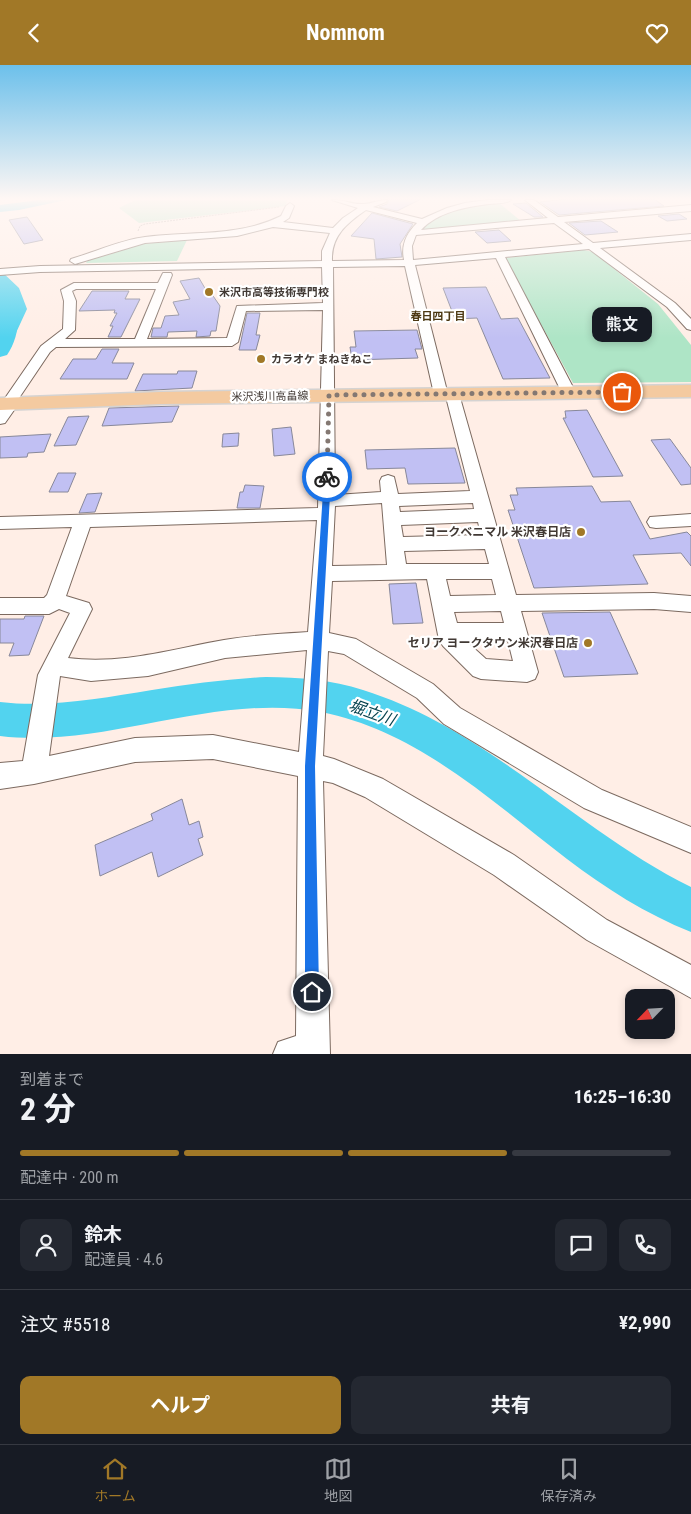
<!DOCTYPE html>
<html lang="ja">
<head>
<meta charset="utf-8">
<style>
  :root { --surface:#171b24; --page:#242831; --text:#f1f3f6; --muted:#9ea1a6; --line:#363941; --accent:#a17827 }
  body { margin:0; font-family:"Roboto Condensed","Noto Sans JP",sans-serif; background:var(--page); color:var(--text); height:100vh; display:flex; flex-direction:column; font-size:19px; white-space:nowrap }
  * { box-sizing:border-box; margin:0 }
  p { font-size:16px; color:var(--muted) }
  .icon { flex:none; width:28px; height:28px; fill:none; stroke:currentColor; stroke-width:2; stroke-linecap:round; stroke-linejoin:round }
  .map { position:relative; height:989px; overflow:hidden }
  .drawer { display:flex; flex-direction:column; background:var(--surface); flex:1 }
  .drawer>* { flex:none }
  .needle { width:32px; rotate:245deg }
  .buttons { position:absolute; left:625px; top:924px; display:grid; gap:10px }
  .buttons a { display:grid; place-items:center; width:50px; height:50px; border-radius:10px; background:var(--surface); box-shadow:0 2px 8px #0003; font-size:25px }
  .pin { position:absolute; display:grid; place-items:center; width:42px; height:42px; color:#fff; margin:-21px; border:2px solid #fff; border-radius:50%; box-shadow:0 1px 5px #0007 }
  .courier { position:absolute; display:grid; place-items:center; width:50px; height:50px; margin:-25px; border:4px solid #1a73e8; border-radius:50%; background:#fff; color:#222; box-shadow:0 1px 6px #0007 }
  .bubble { position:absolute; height:35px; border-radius:10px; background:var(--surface); box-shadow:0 2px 8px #0003; font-size:16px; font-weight:700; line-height:35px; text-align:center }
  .headline em { font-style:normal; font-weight:700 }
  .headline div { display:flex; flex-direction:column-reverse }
  .headline { display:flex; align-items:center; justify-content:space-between; height:85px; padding:0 20px }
  h1 { font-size:32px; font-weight:700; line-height:38px }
  .bar { display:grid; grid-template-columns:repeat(4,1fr); gap:8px 5px; align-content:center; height:60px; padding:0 20px }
  .bar i { height:6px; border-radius:4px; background:var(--line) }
  .bar .selected { background:var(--accent) }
  .bar p { grid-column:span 4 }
  .line { display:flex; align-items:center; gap:12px; padding:0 20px; border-top:1px solid var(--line) }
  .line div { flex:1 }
  .round { display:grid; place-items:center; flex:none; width:52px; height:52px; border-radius:10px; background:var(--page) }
  .cta { display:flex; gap:10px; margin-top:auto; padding:10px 20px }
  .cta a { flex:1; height:58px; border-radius:10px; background:var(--accent); color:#fff; font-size:20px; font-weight:700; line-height:58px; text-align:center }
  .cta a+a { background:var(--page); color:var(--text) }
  header { display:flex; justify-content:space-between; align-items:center; height:65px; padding:0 20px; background:var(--accent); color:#fff; font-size:22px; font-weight:700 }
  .tab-bar { display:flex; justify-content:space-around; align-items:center; height:70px; border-top:1px solid var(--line); background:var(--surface); font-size:14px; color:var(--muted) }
  .tab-bar a { display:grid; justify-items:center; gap:2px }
  .tab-bar .selected { color:var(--accent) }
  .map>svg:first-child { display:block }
</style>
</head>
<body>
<header><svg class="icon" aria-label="back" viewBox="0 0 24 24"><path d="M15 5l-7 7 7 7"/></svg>Nomnom<svg class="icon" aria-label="heart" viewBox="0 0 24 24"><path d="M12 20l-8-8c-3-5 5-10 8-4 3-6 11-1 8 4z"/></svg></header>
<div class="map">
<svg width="691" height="989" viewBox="0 0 691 989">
  <rect width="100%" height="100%" fill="#ffeee6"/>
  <g fill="#aee5c6">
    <path d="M135,135H287L286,141L139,158L119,143Z"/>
    <path d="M498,137L522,157L427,166L420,163C447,144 467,142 498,137Z"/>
    <path d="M187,175L177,196L86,198L88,195L111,189L131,180Z"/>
    <path d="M584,185L593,187L658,239L691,280V317L573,318L505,193Z"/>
  </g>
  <g fill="#52d3ef">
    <path d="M39,135H66L19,145L0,147V140Z"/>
    <path d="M0,205L19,223L27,244L9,283L6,250L0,236Z"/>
  </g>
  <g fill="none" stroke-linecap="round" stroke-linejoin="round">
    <g fill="#52d3ef" fill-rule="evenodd">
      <path d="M0,217L6,218C21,240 22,268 7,290L0,292Z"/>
      <path d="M266,612C299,612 332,615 363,625C488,664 576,765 691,822V867C646,849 605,823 567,794C491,736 418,666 321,647C214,627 107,684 0,671V637C51,643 102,633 152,625C190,619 227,614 266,612Z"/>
    </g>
  </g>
  <g fill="#c1c0f3" stroke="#88889a">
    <path d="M389,134H421L397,146L379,142L387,139Z"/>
    <path d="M566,134H654L664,141L559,150L540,137Z"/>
    <path d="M526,138L543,152H534L513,139Z"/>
    <path d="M372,148L413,159L400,179L402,192L376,194L374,174L351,171Z"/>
    <path d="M679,149L687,154L667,156L658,151Z"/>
    <path d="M27,152L43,175L24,179L9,155Z"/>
    <path d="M601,156L618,167L585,170L569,158Z"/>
    <path d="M499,165L511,176L487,178L475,167Z"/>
    <path d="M199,213L206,225H209L220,241L216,266H211L210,271L196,272L197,266L168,267L167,272H151L153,263H161L165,251L179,250L173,237L190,234L180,216Z"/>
    <path d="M486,222L501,254L518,253L550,313L503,314L477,253L455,254L443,223Z"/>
    <path d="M92,226H129L125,234H140L121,272H108L113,261H110L117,248H114L115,245L79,246Z"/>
    <path d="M247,248H260L256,270H260L256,285H239Z"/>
    <path d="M417,265L422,284H415L418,293L352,295L350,282H356L354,266Z"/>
    <path d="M102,284H119L112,298H134L127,314H60L73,294H96Z"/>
    <path d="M178,306H197L192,323L135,326L143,309H177Z"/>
    <path d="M179,341L172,357L102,361L109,343Z"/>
    <path d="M587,345L623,411L593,412L563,353H566L565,346Z"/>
    <path d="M89,351L76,380L54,381L68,352Z"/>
    <path d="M291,362L295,389L274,391L272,364Z"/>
    <path d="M239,368L238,381L222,382L223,369Z"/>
    <path d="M51,369L44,387L28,388L27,392L0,393V372Z"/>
    <path d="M670,374L691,403V419L681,420L651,375Z"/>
    <path d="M455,383L465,418L408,419L405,403L367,404L365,385Z"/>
    <path d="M58,408H76L68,427H49Z"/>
    <path d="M245,420L264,421L260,443H237L240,427H243Z"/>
    <path d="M592,421L601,437L630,436L650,474L687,467L691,471V501L681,488L633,490L648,519L534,523L508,445H515L510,430H518L516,423Z"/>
    <path d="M102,428L95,447L79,448L87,429Z"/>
    <path d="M416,518L423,558L393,559L389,519Z"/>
    <path d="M610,547L638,609L564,612L542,548Z"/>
    <path d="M25,551H44L29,590L9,591L14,578H0V554H24Z"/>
    <path d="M182,734L189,760L199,756L203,772L198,774L203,790L158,812L152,787L100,811L95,780L153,755L151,749Z"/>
  </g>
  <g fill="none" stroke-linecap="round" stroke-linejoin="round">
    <g stroke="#7c6a60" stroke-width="2">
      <g id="minor">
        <path d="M332,135C343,134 353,140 363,139C371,139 378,135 387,135L386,137L373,142L422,154L447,143L465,138L487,135H511C506,139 496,138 489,139C465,142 438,147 421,165L548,153L525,135H534L558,152L691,140V146L564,157L593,178L691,169V175L600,183L675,238L691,254V265L687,264L667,242L589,184L505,192L576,328L569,332L562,328L496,193L415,200L447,326H457L459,329L516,530L654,528L691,531V547L654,544L521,546L538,607L535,614L527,617L481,614L473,611L443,581L439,575L427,514L332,516L329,568L356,574L433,619L460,643L602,725L691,762V788L584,743L444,659L417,633L344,589L328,586L323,691L334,694L383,714L514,790L607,855L691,900V933L587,875L494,810L365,732L333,718L323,716L330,989H273L278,977L296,971L298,711L213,694L135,697L34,719L0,724V698L23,696L38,610L70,548L59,544L49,549H0V533H44L47,530L72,462L0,464V452L318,443L323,245L246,246L238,277L232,281L56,282L50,287L17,336L19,338L5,358L0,359V345L2,341L1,339L41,281L63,264L64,236L61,225L74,218H158L163,208H171L172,210L147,274L227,273L237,241L323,238L322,202L40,207L0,210V204L40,201L322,196V186L330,168L273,162L237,171L145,178L75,199L70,196L71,194C95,187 121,175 145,172C191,166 239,172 281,151L286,141L290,138L294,141L289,153L283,157L333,163L343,153L358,143ZM366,145L417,158C406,169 401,180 404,195L332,196C331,171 347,158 366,145ZM554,158L583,179L413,195L412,181L416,170ZM405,201L434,329L436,332H446L470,426L398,429L394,412L388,410L382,412L380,416L381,427L335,430L333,202ZM76,224H156L135,274H65L75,265L76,236L72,226ZM382,438L387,500L332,501L335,441ZM473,438L474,444L400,447L399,441ZM317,455L308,567C280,569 252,570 224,575C172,584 122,600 68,593L92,544L89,538L66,531L90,462ZM478,457L481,470L403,472L401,460ZM485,484L489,499H406L404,486ZM446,514H492L496,530L450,531ZM501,546L504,558H457L454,547ZM466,576H508L513,596L486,594ZM307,585L299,687L213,670L135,673L49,691L60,611L91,616L148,611L225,593Z"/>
        <path d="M691,449V461L656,463L650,462L647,457L650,452Z"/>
      </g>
    </g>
    <g stroke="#d5d3d2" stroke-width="3">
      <path id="major" d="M691,320V332L161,339L0,345V333L161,327Z"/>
    </g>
    <path stroke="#aea19a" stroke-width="1" stroke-dasharray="2 1" stroke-linecap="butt" d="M138,166L140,161L145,159L279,142"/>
    <use href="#minor" fill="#fff" fill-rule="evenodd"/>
    <use href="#major" fill="#f4caa0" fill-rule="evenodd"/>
  </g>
  <linearGradient id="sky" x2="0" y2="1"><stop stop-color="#6cc0eb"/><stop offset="0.49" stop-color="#fff7f4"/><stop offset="1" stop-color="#fff7f4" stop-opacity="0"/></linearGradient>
  <rect width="691" height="273" fill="url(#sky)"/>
  <path fill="#1a73e8" d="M327,409L331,412L315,701L319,927L317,932L312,934L307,932L305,927V701L324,412Z"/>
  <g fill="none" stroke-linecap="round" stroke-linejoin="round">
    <path stroke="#847872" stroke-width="5" stroke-dasharray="0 9" d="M327,412L329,330L622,327"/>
  </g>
  <g fill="#a17827" stroke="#fff" stroke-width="2">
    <circle cx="209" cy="227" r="5"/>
    <circle cx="261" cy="294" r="5"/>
    <circle cx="581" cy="467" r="5"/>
    <circle cx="588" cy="578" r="5"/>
  </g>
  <g text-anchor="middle" stroke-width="4.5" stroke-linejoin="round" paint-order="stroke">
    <g font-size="11" font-weight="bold" fill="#413934" stroke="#fff" text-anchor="start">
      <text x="219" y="231">米沢市高等技術専門校</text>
      <text x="271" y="298">カラオケ まねきねこ</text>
    </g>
    <g font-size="11" font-weight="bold" fill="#4c3812" stroke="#fff">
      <text x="438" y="255">春日四丁目</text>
    </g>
    <g font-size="11" fill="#413934" stroke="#fff">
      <text transform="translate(270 331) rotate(-1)" y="4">米沢浅川高畠線</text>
    </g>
    <g font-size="12" font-weight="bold" fill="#413934" stroke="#fff" text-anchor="end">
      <text x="571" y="471">ヨークベニマル 米沢春日店</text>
      <text x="578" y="582">セリア ヨークタウン米沢春日店</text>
    </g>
    <g font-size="16" font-style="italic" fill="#07434f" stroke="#fff">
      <text transform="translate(372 647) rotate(20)" y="6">堀立川</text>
    </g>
  </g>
</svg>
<div class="buttons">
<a><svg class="needle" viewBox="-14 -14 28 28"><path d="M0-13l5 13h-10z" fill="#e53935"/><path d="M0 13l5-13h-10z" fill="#9ea1a6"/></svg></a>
</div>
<div class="pin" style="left:622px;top:327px;background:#ea580c"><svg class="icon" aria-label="bag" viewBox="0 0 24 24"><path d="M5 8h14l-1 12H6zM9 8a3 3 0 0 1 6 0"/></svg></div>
<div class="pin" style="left:312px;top:927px;background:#1f2937"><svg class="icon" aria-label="home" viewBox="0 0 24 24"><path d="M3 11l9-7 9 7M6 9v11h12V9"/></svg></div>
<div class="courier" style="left:327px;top:412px"><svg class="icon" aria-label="bike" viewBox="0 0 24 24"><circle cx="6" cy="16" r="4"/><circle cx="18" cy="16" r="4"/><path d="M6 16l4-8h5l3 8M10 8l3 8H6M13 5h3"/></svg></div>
<div class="bubble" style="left:592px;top:242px;width:60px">熊文</div>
</div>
<section class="drawer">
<div class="headline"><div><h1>2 分</h1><p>到着まで</p></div><em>16:25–16:30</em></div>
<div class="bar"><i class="selected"></i><i class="selected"></i><i class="selected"></i><i></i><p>配達中 · 200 m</p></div>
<div class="line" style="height:90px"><a class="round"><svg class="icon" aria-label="person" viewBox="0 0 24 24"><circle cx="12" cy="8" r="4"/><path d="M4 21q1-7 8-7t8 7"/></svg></a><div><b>鈴木</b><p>配達員 · 4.6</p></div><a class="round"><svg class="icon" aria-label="chat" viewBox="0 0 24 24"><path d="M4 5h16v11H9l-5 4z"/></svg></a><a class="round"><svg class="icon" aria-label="phone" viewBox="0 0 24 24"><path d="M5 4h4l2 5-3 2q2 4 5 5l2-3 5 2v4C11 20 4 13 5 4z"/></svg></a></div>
<div class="line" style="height:65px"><div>注文 #5518</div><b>¥2,990</b></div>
<div class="cta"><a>ヘルプ</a><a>共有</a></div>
</section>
<nav class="tab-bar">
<a class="selected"><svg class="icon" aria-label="home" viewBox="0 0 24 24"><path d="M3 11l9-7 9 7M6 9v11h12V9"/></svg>ホーム</a>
<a><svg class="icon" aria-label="map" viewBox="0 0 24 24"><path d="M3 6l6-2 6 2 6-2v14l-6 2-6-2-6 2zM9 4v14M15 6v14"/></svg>地図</a>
<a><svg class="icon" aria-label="saved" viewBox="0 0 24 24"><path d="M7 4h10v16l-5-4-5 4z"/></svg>保存済み</a>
</nav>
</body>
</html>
